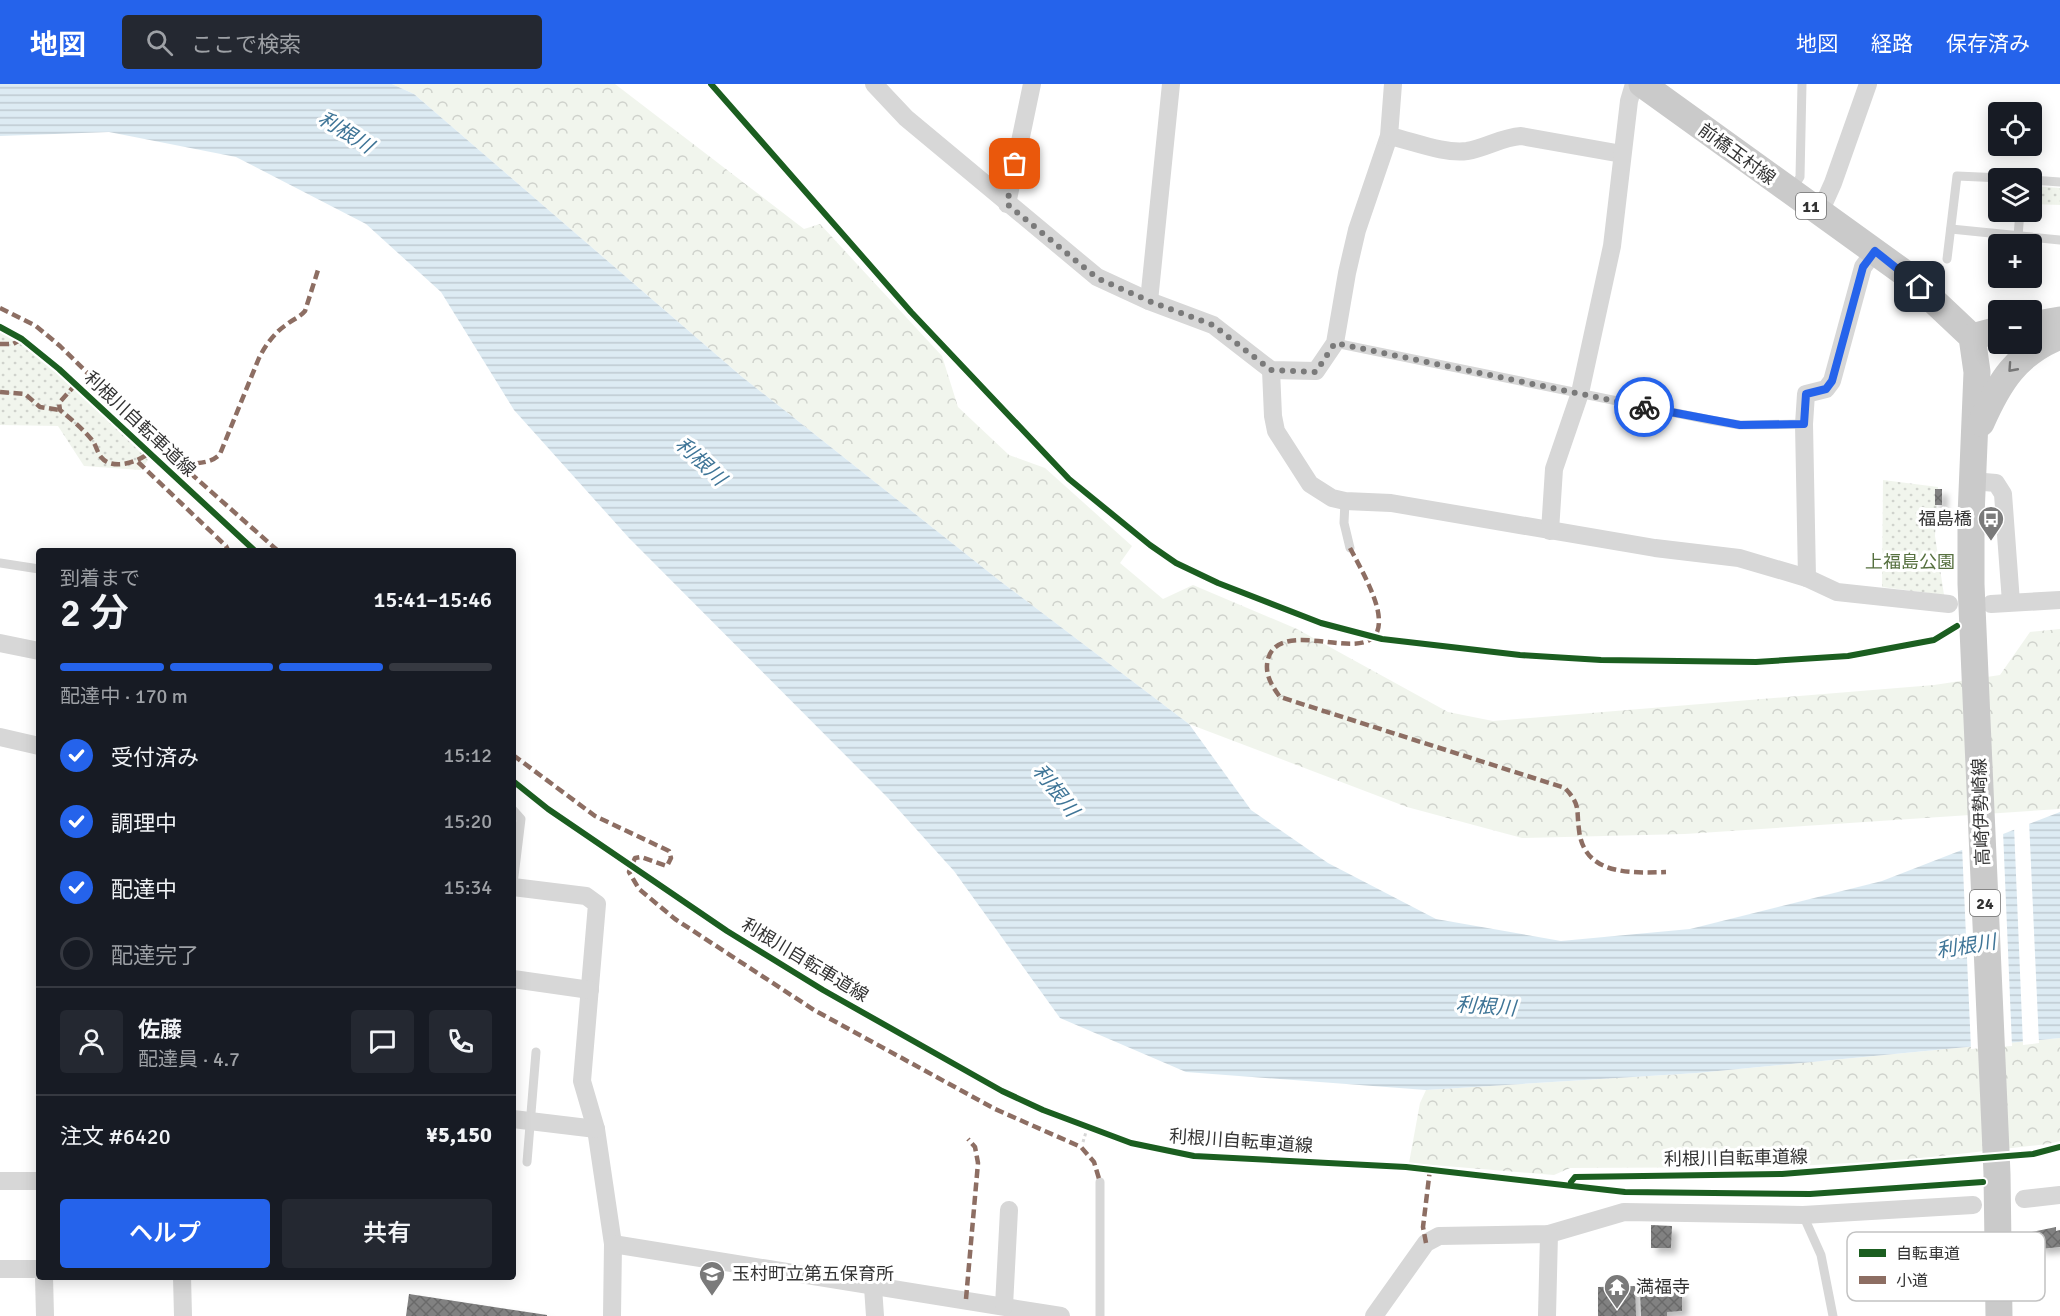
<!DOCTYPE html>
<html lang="ja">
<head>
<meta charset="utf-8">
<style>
  :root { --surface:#171b24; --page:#242831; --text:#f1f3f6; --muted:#9ea1a6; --line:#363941; --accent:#2563eb }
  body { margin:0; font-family:Signika,"Noto Sans JP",sans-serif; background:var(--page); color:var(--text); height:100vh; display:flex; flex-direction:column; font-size:22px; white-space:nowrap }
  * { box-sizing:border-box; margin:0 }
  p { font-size:20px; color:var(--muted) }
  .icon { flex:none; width:33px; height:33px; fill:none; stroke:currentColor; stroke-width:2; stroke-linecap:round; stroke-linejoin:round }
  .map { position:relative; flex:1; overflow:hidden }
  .sheet { position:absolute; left:36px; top:464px; width:480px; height:732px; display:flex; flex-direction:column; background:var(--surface); border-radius:6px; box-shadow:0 3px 15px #0003 }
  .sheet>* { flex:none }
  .controls { position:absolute; left:1988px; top:18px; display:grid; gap:12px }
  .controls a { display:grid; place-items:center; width:54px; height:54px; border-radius:6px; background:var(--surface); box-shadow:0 3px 15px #0003; font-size:30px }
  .pin { position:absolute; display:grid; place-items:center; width:51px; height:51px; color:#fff; margin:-26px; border-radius:12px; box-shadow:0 3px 9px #0006 }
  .courier { position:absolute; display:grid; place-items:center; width:60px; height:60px; margin:-30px; border:4px solid #2563eb; border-radius:50%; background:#fff; color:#222; box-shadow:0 2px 8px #0007 }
  .head em { font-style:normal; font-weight:600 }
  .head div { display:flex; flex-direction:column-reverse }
  .head { display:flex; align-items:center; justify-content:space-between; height:102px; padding:0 24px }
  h1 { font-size:39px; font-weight:600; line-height:45px }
  .bar { display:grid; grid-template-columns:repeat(4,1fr); gap:9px 6px; align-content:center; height:72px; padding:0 24px }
  .bar i { height:8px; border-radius:4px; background:var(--line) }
  .bar .active { background:var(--accent) }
  .bar p { grid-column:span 4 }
  .line { display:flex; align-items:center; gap:15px; padding:0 24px; border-top:2px solid var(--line) }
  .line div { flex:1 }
  .round { display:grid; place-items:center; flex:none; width:63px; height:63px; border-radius:6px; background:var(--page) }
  ol { padding:0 24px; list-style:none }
  li { display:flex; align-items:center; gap:18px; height:66px }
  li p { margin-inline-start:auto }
  li .icon { padding:6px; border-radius:50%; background:var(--accent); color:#fff; stroke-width:4 }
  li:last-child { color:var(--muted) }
  li i { width:33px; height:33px; border:3px solid var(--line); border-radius:50% }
  .cta { display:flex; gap:12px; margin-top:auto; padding:12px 24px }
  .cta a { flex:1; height:69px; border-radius:6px; background:var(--accent); color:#fff; font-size:24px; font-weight:600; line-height:69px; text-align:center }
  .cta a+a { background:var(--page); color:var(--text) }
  header { display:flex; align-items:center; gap:36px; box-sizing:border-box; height:84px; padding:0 30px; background:var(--accent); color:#fff }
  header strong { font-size:28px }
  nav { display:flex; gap:33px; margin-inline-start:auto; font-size:21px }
  .search { width:420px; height:54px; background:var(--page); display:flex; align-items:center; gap:15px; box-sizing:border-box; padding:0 21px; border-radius:6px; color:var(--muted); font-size:22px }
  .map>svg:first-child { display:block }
</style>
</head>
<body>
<header>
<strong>地図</strong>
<div class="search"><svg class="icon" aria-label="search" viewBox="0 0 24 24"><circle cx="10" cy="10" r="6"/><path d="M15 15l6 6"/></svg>ここで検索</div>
<nav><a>地図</a><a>経路</a><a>保存済み</a></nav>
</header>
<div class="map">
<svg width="2060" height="1232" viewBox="0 0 2060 1232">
  <defs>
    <pattern id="grass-dots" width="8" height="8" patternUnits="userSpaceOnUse" patternTransform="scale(1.5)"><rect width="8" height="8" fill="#f1f5ed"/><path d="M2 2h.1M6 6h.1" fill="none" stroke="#cfd2cc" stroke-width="1.8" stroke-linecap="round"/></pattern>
    <pattern id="forest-crowns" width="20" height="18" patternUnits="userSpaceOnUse" patternTransform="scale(1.5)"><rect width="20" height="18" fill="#f1f5ed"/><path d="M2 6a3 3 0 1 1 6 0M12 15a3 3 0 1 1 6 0" fill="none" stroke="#cfd2cc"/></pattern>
    <pattern id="water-rules" width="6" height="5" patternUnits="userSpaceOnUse" patternTransform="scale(1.5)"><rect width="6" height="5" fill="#ddebf3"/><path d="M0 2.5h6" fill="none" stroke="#becad1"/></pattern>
    <pattern id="building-cross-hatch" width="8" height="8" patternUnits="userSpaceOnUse" patternTransform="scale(1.5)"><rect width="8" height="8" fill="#818181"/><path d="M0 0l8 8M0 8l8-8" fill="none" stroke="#6a6a6a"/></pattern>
    <filter id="shadow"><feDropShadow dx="5.5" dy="5.5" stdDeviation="3" flood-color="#0004"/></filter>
  </defs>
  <rect width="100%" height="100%" fill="#fff"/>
  <g fill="url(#grass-dots)">
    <path d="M2031,102L2060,104V121L2031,120Z"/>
    <path d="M0,247L24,262L80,308L148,376L141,386L84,382L58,342L0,341Z"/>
    <path d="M1883,396L1938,403L1935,452L1944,511L1882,503Z"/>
  </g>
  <g fill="url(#forest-crowns)">
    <path d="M392,0H615L804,145L820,140L942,272L958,323L1009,371L1045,384L1132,462L1120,479L1163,515L1193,501L1297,545L1448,628L1493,637L1934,601L2000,591L2030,548L2060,545V725L1685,750L1522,754L1407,723L1189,640L1000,497L741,292L414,10Z"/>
    <path d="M2060,954V1057L2048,1060L1905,1076L1777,1083L1570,1084L1554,1091L1409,1079L1420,1019L1426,1006L1697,989Z"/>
  </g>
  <path fill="url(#water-rules)" d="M0,0H392L414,10L741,292L1000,497L1189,640L1251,726L1328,779L1436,835L1561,857L1690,845L1882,797L2060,728V954L1697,989L1426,1006L1186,988L1060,934L954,787L888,714L629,454L514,326L441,208L366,140L236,73L109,48L0,52Z"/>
  <g fill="#fff">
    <path d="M2029,736L2039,959L2023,961L2014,742Z"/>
    <path d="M2003,747L2012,962L1971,965L1962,762Z"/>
  </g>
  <g fill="url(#building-cross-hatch)" filter="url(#shadow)">
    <rect x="1935" y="405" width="7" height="16"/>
    <path d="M1651,1141L1672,1142L1671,1164H1651Z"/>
    <path d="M2056,1143V1147L2060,1146V1163L2040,1165V1160L2028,1161L2027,1149Z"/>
    <path d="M1635,1202L1636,1232H1598V1203Z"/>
    <path d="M1682,1206V1227L1667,1228V1232H1641L1640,1208Z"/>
    <path d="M409,1210L547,1231V1232H406Z"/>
  </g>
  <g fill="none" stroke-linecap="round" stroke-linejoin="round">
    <path stroke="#d6d6d6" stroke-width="3" stroke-dasharray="3 3" stroke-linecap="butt" d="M1083,1058L1086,1048"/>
    <g stroke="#d7d7d7" stroke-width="9">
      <path d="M2031,96L2060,98"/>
      <path d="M1792,106L1800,93L1802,0"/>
      <path d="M1951,145L2060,156"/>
      <path d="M2018,152L2020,128"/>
      <path d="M1947,175L1957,92L2002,94"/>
      <path d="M1335,259L1710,336L1740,341L1804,340"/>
      <path d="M1345,417L1344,439L1350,464"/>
      <path d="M0,479L39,485"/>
      <path d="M513,726L521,735L513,800"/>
      <path d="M527,1078L536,968"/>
      <path d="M1100,1098V1232"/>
      <path d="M1803,1131L1821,1171L1833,1232"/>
    </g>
    <g stroke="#d7d7d7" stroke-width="18">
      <path d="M874,0L906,34L1097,193L1149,217L1213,241L1271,286L1316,287L1335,259L1347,189L1357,146L1389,52L1393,0"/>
      <path d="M1389,52C1413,57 1443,70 1467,67C1486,64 1502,53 1521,52L1622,70"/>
      <path d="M1007,120L1032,0"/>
      <path d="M1820,128L1833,99L1868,0"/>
      <path d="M1149,217L1171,0"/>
      <path d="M1271,286L1273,332L1276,347L1310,400L1332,414L1345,417L1391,419L1655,464L1739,474L1807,494L1837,508L1949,520"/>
      <path d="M1972,397L1996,399L2003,410L2011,518"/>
      <path d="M1550,447L1554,385L1580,309L1612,162L1629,17L1634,0"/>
      <path d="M1807,494L1804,340L1806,310L1826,305L1832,297L1863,183L1875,167"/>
      <path d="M1991,520L2060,516"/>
      <path d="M0,559L39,567"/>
      <path d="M0,653L39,662"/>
      <path d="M513,803L586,812L597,820L582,997L596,1045L613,1160L612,1232"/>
      <path d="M513,895L590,906"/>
      <path d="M513,1035L596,1045"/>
      <path d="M0,1097H39"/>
      <path d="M2024,1115L2060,1111"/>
      <path d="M613,1160L1061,1232"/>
      <path d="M0,1185H39"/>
      <path d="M44,1192L45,1232"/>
      <path d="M182,1192L183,1232"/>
      <path d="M873,1203L875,1232"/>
      <path d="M1004,1222L1009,1126"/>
      <path d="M1374,1232L1426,1159L1439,1152L1549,1150L1624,1128L1803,1131L1973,1121"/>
      <path d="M1547,1232L1549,1150"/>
    </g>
    <g stroke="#cacaca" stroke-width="27">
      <path d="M1642,0L1903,188L1972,253L1977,288L1971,432V500L1997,1090L1999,1232"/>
      <path d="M2031,241L2060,236"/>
      <path d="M1972,253L1998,246"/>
      <path d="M1981,339C1999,298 2017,269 2060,252"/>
    </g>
    <g stroke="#8d6e63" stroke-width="4.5" stroke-dasharray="9 4.5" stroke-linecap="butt">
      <path d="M0,224L36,242L60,262L180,380C193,379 210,381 220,370L259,274C265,262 274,249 286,241C293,235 299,234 305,227L318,186"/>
      <path d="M0,260H13L22,255"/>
      <path d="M76,300L59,319L60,326C71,335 82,344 92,356C96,361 97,368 101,373C112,387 138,378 149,369"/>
      <path d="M0,308L25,310L40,323L60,326"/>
      <path d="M138,378L226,462L228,466"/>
      <path d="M180,380L277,466"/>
      <path d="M1350,464C1360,483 1371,502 1377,523C1395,599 1282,525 1268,575C1264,590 1272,602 1280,613L1565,704C1581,722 1576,723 1579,746C1584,792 1632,789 1666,788"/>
      <path d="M513,671L595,732L669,767L671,774L667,782L641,773L635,774L629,788L639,805L675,835L814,926L995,1025L1081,1063L1094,1078L1100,1098"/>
      <path d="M1426,1159L1423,1143L1430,1085"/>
      <path d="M966,1215L978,1079L975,1063L968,1055"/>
    </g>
    <g stroke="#fff" stroke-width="10">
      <g id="cycleway">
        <path d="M711,0L911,228L1069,395L1150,461L1176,479L1218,499L1321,539L1382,555L1520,571L1601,576L1756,578L1848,572L1934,556L1957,542"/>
        <path d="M0,243L22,255L59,285L254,466"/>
        <path d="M513,697L548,725L727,847L823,906L1002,1007L1043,1026L1131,1059L1194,1072L1406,1083L1625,1108L1810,1110L1983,1098"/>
        <path d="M1571,1098L1575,1093L1782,1090L2033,1070L2060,1063"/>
      </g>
    </g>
    <use href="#cycleway" stroke="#1b5e20" stroke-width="6"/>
  </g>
  <defs><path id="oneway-chevron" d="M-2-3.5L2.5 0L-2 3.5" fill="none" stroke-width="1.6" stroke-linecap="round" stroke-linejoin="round" transform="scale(1.5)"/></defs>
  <use stroke="#777" href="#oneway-chevron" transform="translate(2012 284) rotate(132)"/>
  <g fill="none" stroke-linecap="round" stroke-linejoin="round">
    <path stroke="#7a7a7a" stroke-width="6" stroke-dasharray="0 10.8" d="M1015,80L1007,120L1097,194L1149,217L1213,241L1271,286L1316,288L1335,259L1644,323"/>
    <path stroke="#2563eb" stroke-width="8" d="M1644,323L1740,341L1804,340L1806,310L1826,305L1832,297L1863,183L1875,167L1920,203"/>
  </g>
  <defs>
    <g id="bus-pin" transform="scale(1.35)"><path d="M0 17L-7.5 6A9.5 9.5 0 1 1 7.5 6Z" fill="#7a7a7a" stroke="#fff"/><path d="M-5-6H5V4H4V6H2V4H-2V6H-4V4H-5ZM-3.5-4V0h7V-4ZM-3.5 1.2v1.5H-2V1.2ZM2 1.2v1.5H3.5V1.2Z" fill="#fff"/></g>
    <g id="school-pin" transform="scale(1.35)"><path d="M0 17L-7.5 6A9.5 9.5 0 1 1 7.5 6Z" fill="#7a7a7a" stroke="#fff"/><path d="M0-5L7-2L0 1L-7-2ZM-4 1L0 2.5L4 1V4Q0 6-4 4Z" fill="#fff"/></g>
    <g id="temple-pin" transform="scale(1.35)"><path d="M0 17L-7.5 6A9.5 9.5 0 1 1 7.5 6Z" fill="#7a7a7a" stroke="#fff"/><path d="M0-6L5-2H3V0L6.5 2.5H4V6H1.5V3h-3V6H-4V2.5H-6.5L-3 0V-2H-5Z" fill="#fff"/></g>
  </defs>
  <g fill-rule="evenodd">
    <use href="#bus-pin" x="1991" y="435"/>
    <use href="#school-pin" x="712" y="1190"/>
    <use href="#temple-pin" x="1617" y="1203"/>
  </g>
  <g text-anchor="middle" stroke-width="6" stroke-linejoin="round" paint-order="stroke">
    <g fill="#fff" stroke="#707070" stroke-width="1.5">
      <rect x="1796" y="109" width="30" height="26" rx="4.5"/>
      <rect x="1970" y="806" width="30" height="26" rx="4.5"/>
    </g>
    <g font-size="16" font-weight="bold" fill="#333">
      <text x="1811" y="128">11</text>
      <text x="1985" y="825">24</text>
    </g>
    <g font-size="18" fill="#333" stroke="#fff">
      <text transform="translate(1737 70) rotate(36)" y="6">前橋玉村線</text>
      <text transform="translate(140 340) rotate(43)" y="6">利根川自転車道線</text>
      <text transform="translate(1981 728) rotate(-92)" y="6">高崎伊勢崎線</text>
      <text transform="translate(805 876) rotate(31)" y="6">利根川自転車道線</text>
      <text transform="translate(1241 1057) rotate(4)" y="6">利根川自転車道線</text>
      <text transform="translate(1736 1074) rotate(-1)" y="6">利根川自転車道線</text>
    </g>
    <g font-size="18" fill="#333" stroke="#fff" text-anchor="start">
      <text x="1972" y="441" text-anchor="end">福島橋</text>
      <text x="732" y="1196">玉村町立第五保育所</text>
      <text x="1636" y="1209">満福寺</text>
    </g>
    <g font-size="18" fill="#56703f" stroke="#fff">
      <text x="1910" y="484">上福島公園</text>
    </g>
    <g font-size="20" font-style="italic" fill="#3f7597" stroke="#fff">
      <text transform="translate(346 48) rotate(32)" y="7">利根川</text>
      <text transform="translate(701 377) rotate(43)" y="7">利根川</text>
      <text transform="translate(1056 706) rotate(52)" y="7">利根川</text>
      <text transform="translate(1966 862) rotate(-9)" y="7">利根川</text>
      <text transform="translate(1486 922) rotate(4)" y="7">利根川</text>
    </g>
  </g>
  <rect x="1847" y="1148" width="198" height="69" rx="9" fill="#fff" stroke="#c2c2c2" stroke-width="1.5"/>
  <rect x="1859" y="1165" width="27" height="8" fill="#1b5e20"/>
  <rect x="1859" y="1192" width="27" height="8" fill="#8d6e63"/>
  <g font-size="16" fill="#333">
    <text x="1896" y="1175">自転車道</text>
    <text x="1896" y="1202">小道</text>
  </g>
</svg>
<div class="controls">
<a><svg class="icon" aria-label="locate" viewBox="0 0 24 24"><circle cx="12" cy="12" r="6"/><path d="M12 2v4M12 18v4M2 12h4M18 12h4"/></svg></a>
<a><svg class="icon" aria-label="layers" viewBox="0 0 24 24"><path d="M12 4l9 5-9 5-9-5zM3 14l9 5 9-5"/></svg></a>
<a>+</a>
<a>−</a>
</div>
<div class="pin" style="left:1015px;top:80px;background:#ea580c"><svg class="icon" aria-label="bag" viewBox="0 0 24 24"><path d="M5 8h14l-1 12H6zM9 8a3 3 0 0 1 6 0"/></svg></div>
<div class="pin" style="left:1920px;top:203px;background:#1f2937"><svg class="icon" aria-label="home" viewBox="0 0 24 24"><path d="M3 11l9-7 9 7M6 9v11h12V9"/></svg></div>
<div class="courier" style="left:1644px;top:323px"><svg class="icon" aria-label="bike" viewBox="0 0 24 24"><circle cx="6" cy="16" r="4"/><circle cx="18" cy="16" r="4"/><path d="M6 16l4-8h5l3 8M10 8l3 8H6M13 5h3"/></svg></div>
<section class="sheet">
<div class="head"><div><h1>2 分</h1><p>到着まで</p></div><em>15:41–15:46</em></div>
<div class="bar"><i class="active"></i><i class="active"></i><i class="active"></i><i></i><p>配達中 · 170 m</p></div>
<ol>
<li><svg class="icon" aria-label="check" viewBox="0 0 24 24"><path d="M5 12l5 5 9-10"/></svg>受付済み<p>15:12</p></li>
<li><svg class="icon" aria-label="check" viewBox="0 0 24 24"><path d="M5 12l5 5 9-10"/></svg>調理中<p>15:20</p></li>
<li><svg class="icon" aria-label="check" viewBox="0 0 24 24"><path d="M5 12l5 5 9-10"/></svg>配達中<p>15:34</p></li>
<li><i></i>配達完了</li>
</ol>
<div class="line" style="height:108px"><a class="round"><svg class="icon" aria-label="person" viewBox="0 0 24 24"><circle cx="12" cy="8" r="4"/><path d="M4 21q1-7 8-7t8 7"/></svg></a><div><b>佐藤</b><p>配達員 · 4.7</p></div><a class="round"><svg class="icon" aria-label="chat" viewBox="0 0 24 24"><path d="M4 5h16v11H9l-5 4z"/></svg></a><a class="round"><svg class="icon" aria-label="phone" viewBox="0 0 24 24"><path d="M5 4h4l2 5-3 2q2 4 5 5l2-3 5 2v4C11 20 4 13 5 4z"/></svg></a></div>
<div class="line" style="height:78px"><div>注文 #6420</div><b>¥5,150</b></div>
<div class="cta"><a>ヘルプ</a><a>共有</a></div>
</section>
</div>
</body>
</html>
